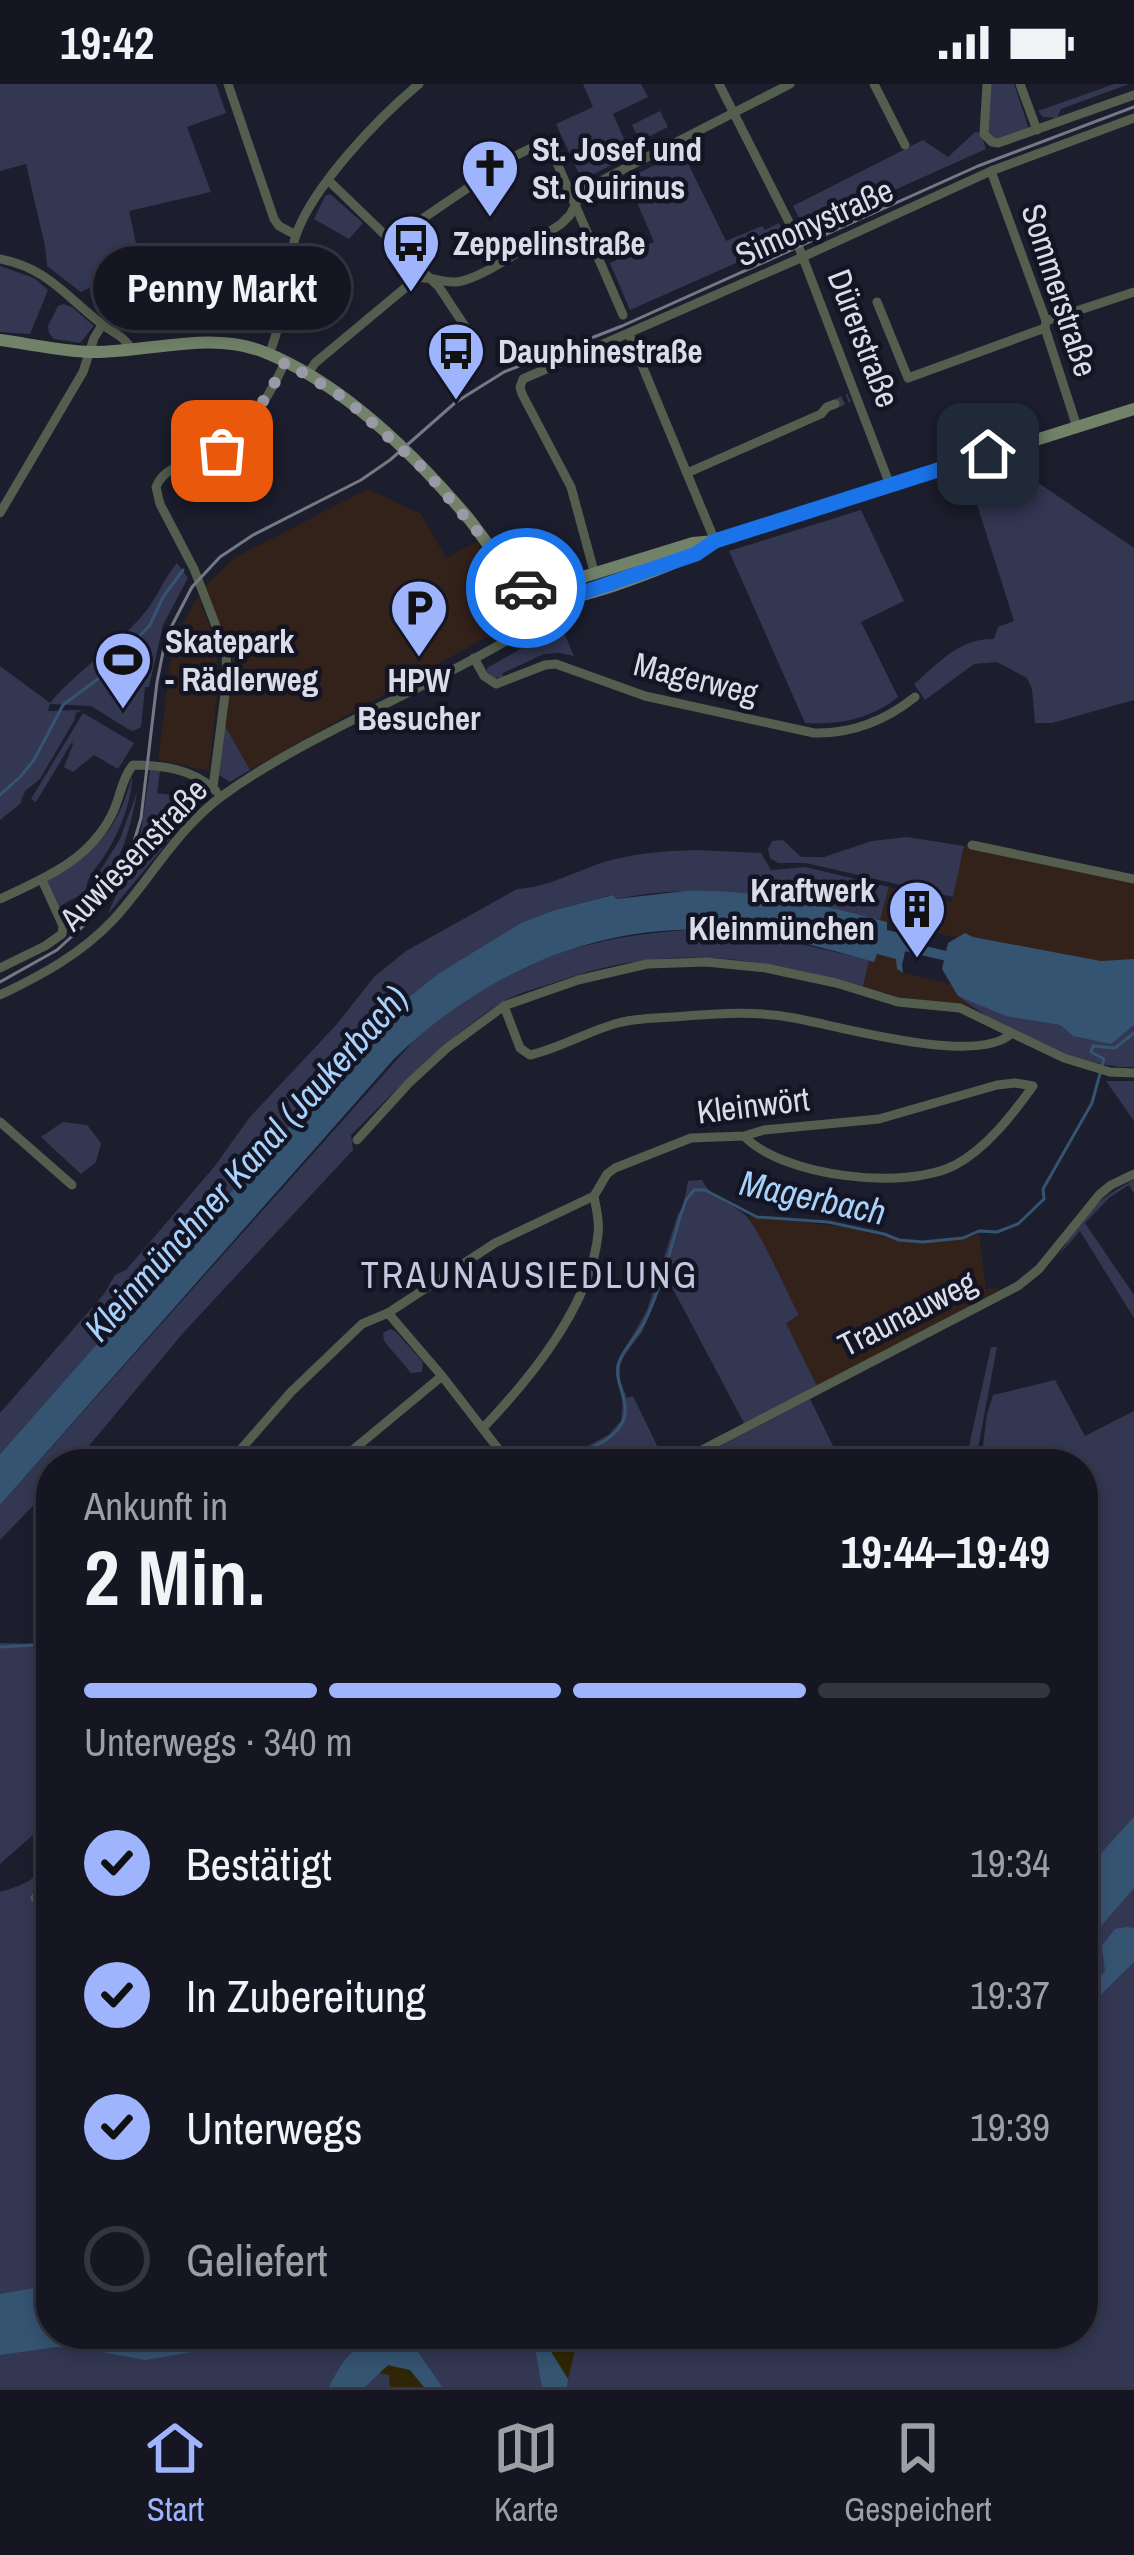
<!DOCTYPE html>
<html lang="de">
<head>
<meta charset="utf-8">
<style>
  :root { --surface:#151622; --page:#1e1f2a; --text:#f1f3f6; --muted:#9d9fa5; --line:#343540; --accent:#9eb4fd }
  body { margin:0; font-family:"Archivo Narrow",sans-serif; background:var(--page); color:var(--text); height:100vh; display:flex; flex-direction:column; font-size:45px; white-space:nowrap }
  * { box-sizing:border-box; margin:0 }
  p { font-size:39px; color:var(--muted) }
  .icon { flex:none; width:66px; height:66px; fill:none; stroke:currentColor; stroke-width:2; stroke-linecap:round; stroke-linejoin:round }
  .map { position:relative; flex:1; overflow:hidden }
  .details { position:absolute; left:36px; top:1365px; width:1062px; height:900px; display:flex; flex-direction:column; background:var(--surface); border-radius:48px; box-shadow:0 6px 18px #0003,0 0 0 3px var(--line) }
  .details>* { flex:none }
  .pin { position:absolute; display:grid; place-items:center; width:102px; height:102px; color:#fff; margin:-51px; border-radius:24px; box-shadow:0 6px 18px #0006 }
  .courier { position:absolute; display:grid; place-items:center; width:120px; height:120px; margin:-60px; border:9px solid #1a73e8; border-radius:50%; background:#fff; color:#222; box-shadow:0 3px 15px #0007 }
  .bubble { position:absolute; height:84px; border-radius:42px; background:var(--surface); box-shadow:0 6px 18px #0003,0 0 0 3px var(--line); font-size:39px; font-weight:700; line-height:84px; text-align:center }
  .summary em { font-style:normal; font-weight:700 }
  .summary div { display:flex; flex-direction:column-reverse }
  .summary { display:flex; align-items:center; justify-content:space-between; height:204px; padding:0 48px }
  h1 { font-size:78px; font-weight:700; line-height:90px }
  .bar { display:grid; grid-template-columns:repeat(4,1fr); gap:18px 12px; align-content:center; height:144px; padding:0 48px }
  .bar i { height:15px; border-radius:9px; background:var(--line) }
  .bar .current { background:var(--accent) }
  .bar p { grid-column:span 4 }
  ol { padding:0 48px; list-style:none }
  li { display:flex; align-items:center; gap:36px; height:132px }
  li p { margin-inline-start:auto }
  li .icon { padding:12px; border-radius:50%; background:var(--accent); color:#111; stroke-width:4 }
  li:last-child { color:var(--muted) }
  li i { width:66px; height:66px; border:6px solid var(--line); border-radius:50% }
  .status { display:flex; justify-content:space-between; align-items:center; height:84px; padding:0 60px; background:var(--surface); direction:ltr }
  .status svg { height:33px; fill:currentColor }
  .dock { display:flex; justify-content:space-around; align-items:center; height:168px; border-top:3px solid var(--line); background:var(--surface); font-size:33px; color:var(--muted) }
  .dock a { display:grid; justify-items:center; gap:6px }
  .dock .current { color:var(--accent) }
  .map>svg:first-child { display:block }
</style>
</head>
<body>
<div class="status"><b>19:42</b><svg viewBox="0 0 49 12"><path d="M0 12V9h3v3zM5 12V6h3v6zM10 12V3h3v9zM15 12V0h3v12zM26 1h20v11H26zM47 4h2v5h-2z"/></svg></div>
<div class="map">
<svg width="1134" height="2303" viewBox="0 0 1134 2303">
  <rect width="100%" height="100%" fill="#1c1e2e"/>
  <g fill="#33221a">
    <path d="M368,405L421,430L446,474L477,458L519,518L520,526L523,527L520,534L250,686L224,640L232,572L204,503L236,473Z"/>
    <path d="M198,512L216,559L219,592L209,687L158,676L171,575L182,541Z"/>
    <path d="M964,762L1134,799V875L1101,878L973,853L965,849L958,854L880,836L889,803L952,818Z"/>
    <path d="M876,870L897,875V885L900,888L951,900L958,912L974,924L900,913L863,903L869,876L874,877Z"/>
    <path d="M748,1132L852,1144L899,1157L923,1159L963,1155L979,1150L986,1205L999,1204V1206L817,1302L786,1239L799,1231Z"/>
  </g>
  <g fill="#333752">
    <path d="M0,0H216L226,29L187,43L211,108L129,127L140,178L81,208L47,182L45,162L26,80L0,87Z"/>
    <path d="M583,0H641L648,13L613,30L631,71L582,96L556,40L593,23Z"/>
    <path d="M991,0H1014L1029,45L998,56L990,53L986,40Z"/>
    <path d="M1114,0H1129L1061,25L1057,34L1043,33L1038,27Z"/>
    <path d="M660,27L668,43L640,57L632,41Z"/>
    <path d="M975,48L981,49L986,65L805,146L793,122L923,56L948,73Z"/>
    <path d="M682,67L726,157L762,142L765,146L779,139L788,156L630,226L610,179L654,158L627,95Z"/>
    <path d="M330,110L363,139L349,155L314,135L325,112Z"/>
    <path d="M0,182L34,194L48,206L30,250L0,248Z"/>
    <path d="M64,220L72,223L94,242L80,259L54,255L49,249L48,242L58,222Z"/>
    <path d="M1028,373L1037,398L1134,464V616L1052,639H1035L1032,605L1027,594L997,578L974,580L925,616L914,600C939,579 959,554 994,555L998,543L1014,537L968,392Z"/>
    <path d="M861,426L904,517L861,538L898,613C871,635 839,641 805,639L729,467Z"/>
    <path d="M177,479L188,494L163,541L149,603H145L141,643L133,647L128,645L91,622L50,620L48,627L82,626L76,629L74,637L40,695L25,707L20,720L0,736V582L50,619C78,585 118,562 146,527C158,512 164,494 177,479Z"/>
    <path d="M561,542L574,572L559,569L544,570L503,589L502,593L494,594L487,588V584Z"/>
    <path d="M83,629L134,659L118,685L94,671L73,688L64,683L73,660L72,658L36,718L31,715Z"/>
    <path d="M224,640L250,686L230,698L219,691Z"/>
    <path d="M150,686L160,687L157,709L179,712L175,716L191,730L108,830L140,753Z"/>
    <path d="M132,692C132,718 119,750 103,774C95,786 86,793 86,808L58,823L46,796C97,762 115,754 132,692Z"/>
    <path d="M137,708C131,747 118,780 98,814L92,800L120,755Z"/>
    <path d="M907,753L964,762L953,813L806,779H778L770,774L768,765L772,757L783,756L801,773H824L872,757Z"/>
    <path d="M697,766L761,769L771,786L805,783L889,803L880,836C786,816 713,795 616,815L612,811L555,826L482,863L389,931L0,1370V1329L104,1210L115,1191L126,1186L214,1083L250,1033L337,940L374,893L406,867L517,805C548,803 572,789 601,779C633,769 664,767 697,766Z"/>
    <path d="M701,845L767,852L869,876L863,903C756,871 663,859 556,898C536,905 513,910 496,922C442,958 397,1005 351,1051L353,1066L184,1248L77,1376L73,1380H51V1403L0,1456V1421L417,953C504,878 587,851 701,845Z"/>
    <path d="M958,912L1024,934L1060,941L1073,952L1134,941V983C1081,985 999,944 958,912Z"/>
    <path d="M1106,997H1134V1037Z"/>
    <path d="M63,1038L87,1041L101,1059L96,1078L81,1090L41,1053Z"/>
    <path d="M702,1096C712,1115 730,1118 745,1131C757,1140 789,1213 799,1231L786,1239L817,1302L745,1341L664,1188L642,1248L624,1272L620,1282V1296L627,1314L633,1312L666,1380H555L608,1351L621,1337L623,1315L617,1297L616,1281L647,1226L678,1130L683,1123L688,1097Z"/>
    <path d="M1134,1096V1109L1129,1101L1109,1114L1085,1139L1134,1211V1234L1080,1147L1058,1172C1065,1163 1068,1155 1073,1147C1087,1124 1111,1107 1134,1096Z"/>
    <path d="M390,1245L396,1248L423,1278L422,1288L411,1289L384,1257L383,1249Z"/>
    <path d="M991,1263H997L977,1369H982L987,1330L993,1311L1055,1296L1085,1352L1134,1327V2303H0V1808C30,1799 36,1796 51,1768V2250H1083V1380H965Z"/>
    <path d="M810,1315L842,1380H686Z"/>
    <path d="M0,1559L51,1560V1740L42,1743L0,1780Z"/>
  </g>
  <g fill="#2f2605">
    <path d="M548,2250H579L568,2295L548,2263Z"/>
    <path d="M388,2281L410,2286L424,2303H390L389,2291L379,2289Z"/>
  </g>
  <g fill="#355472">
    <path d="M685,807C754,805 821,820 887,838V846L909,851L902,881L903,889L897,885L896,875L877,870L874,878C827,865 778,851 729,847C602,836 484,887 394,975L0,1421V1370L370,951L403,918L438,890L521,839L555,826L613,811L616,815Z"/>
    <path d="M965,849L973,853L1101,877L1134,875V941L1111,960L1073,952L1060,941L1006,932L958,912L942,885L948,859Z"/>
    <path d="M1134,1733V1804L1083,1863V1789Z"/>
    <path d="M1126,1843L1134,1844V1878L1083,1928V1899L1089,1902L1105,1888L1102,1861L1115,1845Z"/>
    <path d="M51,2201V2250H301L145,2276L80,2264L56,2263L0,2271V2210Z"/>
    <path d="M539,2250H548V2263L568,2295L567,2303H542L535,2264Z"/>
    <path d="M385,2256L418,2268L442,2303H424L410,2286L388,2281L365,2303H329C343,2276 352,2259 385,2256Z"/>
  </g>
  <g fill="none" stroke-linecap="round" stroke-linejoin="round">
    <g stroke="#355472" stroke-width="3">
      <path d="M0,711L20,693L34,676L63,621L102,592L150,541L163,513L183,486"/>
      <path d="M559,1380C578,1367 609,1361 621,1341C634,1320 612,1299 619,1278C624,1264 637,1252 644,1239C660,1207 670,1168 680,1133L686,1116L694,1106H705L757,1133L828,1138L884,1150L899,1156L923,1158L963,1154L979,1147L997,1148L1018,1140L1044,1115L1043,1105L1092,1019L1104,975L1091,968L1093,962L1115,964L1134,949"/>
      <path d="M0,1563L51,1560"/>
    </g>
    <path stroke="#355472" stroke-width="10" d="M896,860L959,875"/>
    <path stroke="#383b4a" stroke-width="9" stroke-dasharray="9 4.5" stroke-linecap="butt" d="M835,320L849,314"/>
    <g stroke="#545e4e" stroke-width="9">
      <path d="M228,0L274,135L279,142L296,151"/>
      <path d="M719,0L790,140L890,401"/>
      <path d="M874,0L905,61"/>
      <path d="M987,0L984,50L992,58L998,59L1134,11"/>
      <path d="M1020,0L1037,46"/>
      <path d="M991,87L1046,237L1045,244L1077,343"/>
      <path d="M328,96L439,203L472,253"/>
      <path d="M391,156L515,72L547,56L623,231"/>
      <path d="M0,175C48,184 67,214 103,241C115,250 125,253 132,266"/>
      <path d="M877,218L908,294L1045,244"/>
      <path d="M1046,237L1134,208"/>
      <path d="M629,250L715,457"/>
      <path d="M269,270C285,233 284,190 296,151C313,102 379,33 419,0"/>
      <path d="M307,291L315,279L417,194C431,192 443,199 456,198C482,196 537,155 561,140L570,131L583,106L790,0"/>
      <path d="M687,389L821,330L827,323L835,320"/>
      <path d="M0,429L83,288L94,254L102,241"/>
      <path d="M595,491L571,403L522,310L520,303L523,295L796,176L991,87L1134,34"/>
      <path d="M474,574L484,592L496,600L545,581L556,580L645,612L814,649C852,650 886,636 915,613"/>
      <path d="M213,703L227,595L226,568L194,485L160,420L156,403C167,376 201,380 223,366C246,352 274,303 285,278"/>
      <path d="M972,761L1134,795"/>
      <path d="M0,815C43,795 88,777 111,732C120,716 121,695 133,681C162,681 194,685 216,707"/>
      <path d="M0,884L45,862L62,850L63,842L42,796"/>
      <path d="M0,911C42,891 81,870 113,836C150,796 177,745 222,712C311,648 424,607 518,550L536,532L542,512"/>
      <path d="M504,922L520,964L530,971C561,964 588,947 618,939C636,934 655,934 673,933C714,930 754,926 794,934C840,942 975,982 1011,950"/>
      <path d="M0,1038L72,1101"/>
      <path d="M357,1056L409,999L447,964L504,922L578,896L647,880L706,878L766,884L836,899L898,918L960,924L1064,974L1110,988L1134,989"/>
      <path d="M388,1229L442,1292L510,1380"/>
      <path d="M483,1344C530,1295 591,1220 598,1150C600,1137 596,1125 594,1112"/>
      <path d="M228,1380L291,1308L362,1240L388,1229L495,1159L594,1112L607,1090L615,1084L691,1054L744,1052L764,1046L879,1035L997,1001L1015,999L1033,1002C1013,1030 986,1065 955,1081C906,1107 783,1093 744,1052"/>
      <path d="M336,1380L442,1292"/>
      <path d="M675,1380L1018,1202L1039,1185L1099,1111L1111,1101L1134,1090"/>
      <path d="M35,1814L44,1803L51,1787"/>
    </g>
    <g stroke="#728269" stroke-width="12">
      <path d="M0,256C30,260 61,267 91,268C147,269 210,246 264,268C342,299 415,371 469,435C486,456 511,498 535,510C543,514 552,516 562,515C596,511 688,477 715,457"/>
      <path d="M542,512L560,500L693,459L715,457L1134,325"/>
    </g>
    <path stroke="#757885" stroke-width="3" d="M0,898L57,866L92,834L118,799L128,778L141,734L157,598L166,553L192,503L220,473L253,451L361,396L390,376L456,318L504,288L622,242L978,82L1134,23"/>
  </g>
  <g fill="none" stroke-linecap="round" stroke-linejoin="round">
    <path stroke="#989aa7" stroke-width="12" stroke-dasharray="0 21.6" d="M222,367L269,310L285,278L346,315L424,385L526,504"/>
    <path stroke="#1a73e8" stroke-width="15" d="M526,504L542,512L564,515L696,470L715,457L988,370"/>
  </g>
  <defs>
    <g id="church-pin" transform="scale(3)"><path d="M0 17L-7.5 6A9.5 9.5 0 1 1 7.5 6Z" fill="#9eb4fd" stroke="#131524"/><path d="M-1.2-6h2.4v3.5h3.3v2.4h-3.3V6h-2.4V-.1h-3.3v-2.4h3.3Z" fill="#111"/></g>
    <g id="bus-pin" transform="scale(3)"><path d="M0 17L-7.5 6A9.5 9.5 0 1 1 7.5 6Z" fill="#9eb4fd" stroke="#131524"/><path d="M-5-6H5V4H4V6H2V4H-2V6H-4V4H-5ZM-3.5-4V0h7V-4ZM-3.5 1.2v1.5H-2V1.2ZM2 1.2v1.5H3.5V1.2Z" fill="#111"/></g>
    <g id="parking-pin" transform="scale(3)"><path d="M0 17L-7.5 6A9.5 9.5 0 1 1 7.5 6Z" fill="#9eb4fd" stroke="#131524"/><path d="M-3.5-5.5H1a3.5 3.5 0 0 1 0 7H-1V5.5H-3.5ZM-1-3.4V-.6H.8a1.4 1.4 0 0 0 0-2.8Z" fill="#111"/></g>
    <g id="stadium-pin" transform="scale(3)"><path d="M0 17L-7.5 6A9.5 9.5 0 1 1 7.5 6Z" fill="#9eb4fd" stroke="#131524"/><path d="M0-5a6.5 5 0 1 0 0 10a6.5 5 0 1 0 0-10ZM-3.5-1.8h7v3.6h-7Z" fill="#111"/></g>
    <g id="building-pin" transform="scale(3)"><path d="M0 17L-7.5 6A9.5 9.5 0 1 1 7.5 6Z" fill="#9eb4fd" stroke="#131524"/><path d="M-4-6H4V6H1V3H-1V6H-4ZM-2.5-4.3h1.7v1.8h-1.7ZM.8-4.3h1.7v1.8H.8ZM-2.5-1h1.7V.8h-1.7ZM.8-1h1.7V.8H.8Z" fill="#111"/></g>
  </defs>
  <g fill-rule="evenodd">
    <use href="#church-pin" x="490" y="84"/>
    <use href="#bus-pin" x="411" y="159"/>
    <use href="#bus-pin" x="456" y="267"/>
    <use href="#parking-pin" x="419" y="524"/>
    <use href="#stadium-pin" x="123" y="576"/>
    <use href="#building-pin" x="917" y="825"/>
  </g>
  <g text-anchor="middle" stroke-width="9" stroke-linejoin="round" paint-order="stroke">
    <g font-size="33" font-weight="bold" fill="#dadde8" stroke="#131524" text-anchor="start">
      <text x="532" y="77">St. Josef und<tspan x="532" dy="38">St. Quirinus</tspan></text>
      <text x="453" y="171">Zeppelinstraße</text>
      <text x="498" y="279">Dauphinestraße</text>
      <text x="165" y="569">Skatepark<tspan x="165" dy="38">- Rädlerweg</tspan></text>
      <text x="419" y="608" text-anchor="middle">HPW<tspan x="419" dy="38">Besucher</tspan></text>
      <text x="875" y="818" text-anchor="end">Kraftwerk<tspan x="875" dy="38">Kleinmünchen</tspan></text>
    </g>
    <g font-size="33" fill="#dadde8" stroke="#131524">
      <text transform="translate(814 138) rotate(-24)" y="12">Simonystraße</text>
      <text transform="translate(1060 206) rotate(72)" y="12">Sommerstraße</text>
      <text transform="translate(864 254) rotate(69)" y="12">Dürerstraße</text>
      <text transform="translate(696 594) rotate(14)" y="12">Magerweg</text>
      <text transform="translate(133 770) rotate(-46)" y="12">Auwiesenstraße</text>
      <text transform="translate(753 1021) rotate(-7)" y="12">Kleinwört</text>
      <text transform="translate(907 1229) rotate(-27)" y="12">Traunauweg</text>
    </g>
    <g font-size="36" font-style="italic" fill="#a8d1fb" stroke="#131524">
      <text transform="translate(246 1079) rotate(-48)" y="13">Kleinmünchner Kanal (Jaukerbach)</text>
      <text transform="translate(813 1113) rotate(12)" y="13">Magerbach</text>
    </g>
    <g font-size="36" letter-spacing="3" fill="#c4c8de" stroke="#131524">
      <text x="530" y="1204">TRAUNAUSIEDLUNG</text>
    </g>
  </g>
</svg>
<div class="pin" style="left:222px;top:367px;background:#ea580c"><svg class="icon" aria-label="bag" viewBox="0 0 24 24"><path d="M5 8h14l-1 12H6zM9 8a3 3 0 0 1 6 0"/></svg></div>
<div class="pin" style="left:988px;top:370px;background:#1f2937"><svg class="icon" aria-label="home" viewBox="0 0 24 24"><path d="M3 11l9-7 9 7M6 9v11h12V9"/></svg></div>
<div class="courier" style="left:526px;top:504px"><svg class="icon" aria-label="car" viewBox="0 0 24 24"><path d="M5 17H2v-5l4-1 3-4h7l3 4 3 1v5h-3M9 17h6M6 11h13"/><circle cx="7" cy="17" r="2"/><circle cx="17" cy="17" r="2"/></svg></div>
<div class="bubble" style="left:93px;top:162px;width:258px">Penny Markt</div>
<section class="details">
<div class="summary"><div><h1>2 Min.</h1><p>Ankunft in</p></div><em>19:44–19:49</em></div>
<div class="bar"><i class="current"></i><i class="current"></i><i class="current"></i><i></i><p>Unterwegs · 340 m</p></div>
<ol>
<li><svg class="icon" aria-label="check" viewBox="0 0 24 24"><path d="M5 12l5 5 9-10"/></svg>Bestätigt<p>19:34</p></li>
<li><svg class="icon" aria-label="check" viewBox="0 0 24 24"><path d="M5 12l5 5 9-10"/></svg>In Zubereitung<p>19:37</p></li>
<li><svg class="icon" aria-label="check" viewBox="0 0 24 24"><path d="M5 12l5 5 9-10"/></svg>Unterwegs<p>19:39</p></li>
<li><i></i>Geliefert</li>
</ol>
</section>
</div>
<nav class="dock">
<a class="current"><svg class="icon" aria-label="home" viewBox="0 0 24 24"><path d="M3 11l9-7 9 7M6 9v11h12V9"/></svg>Start</a>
<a><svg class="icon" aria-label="map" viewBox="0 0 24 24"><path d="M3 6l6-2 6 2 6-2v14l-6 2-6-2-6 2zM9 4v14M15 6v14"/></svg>Karte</a>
<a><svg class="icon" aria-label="saved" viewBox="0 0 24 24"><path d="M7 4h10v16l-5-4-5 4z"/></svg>Gespeichert</a>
</nav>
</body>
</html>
